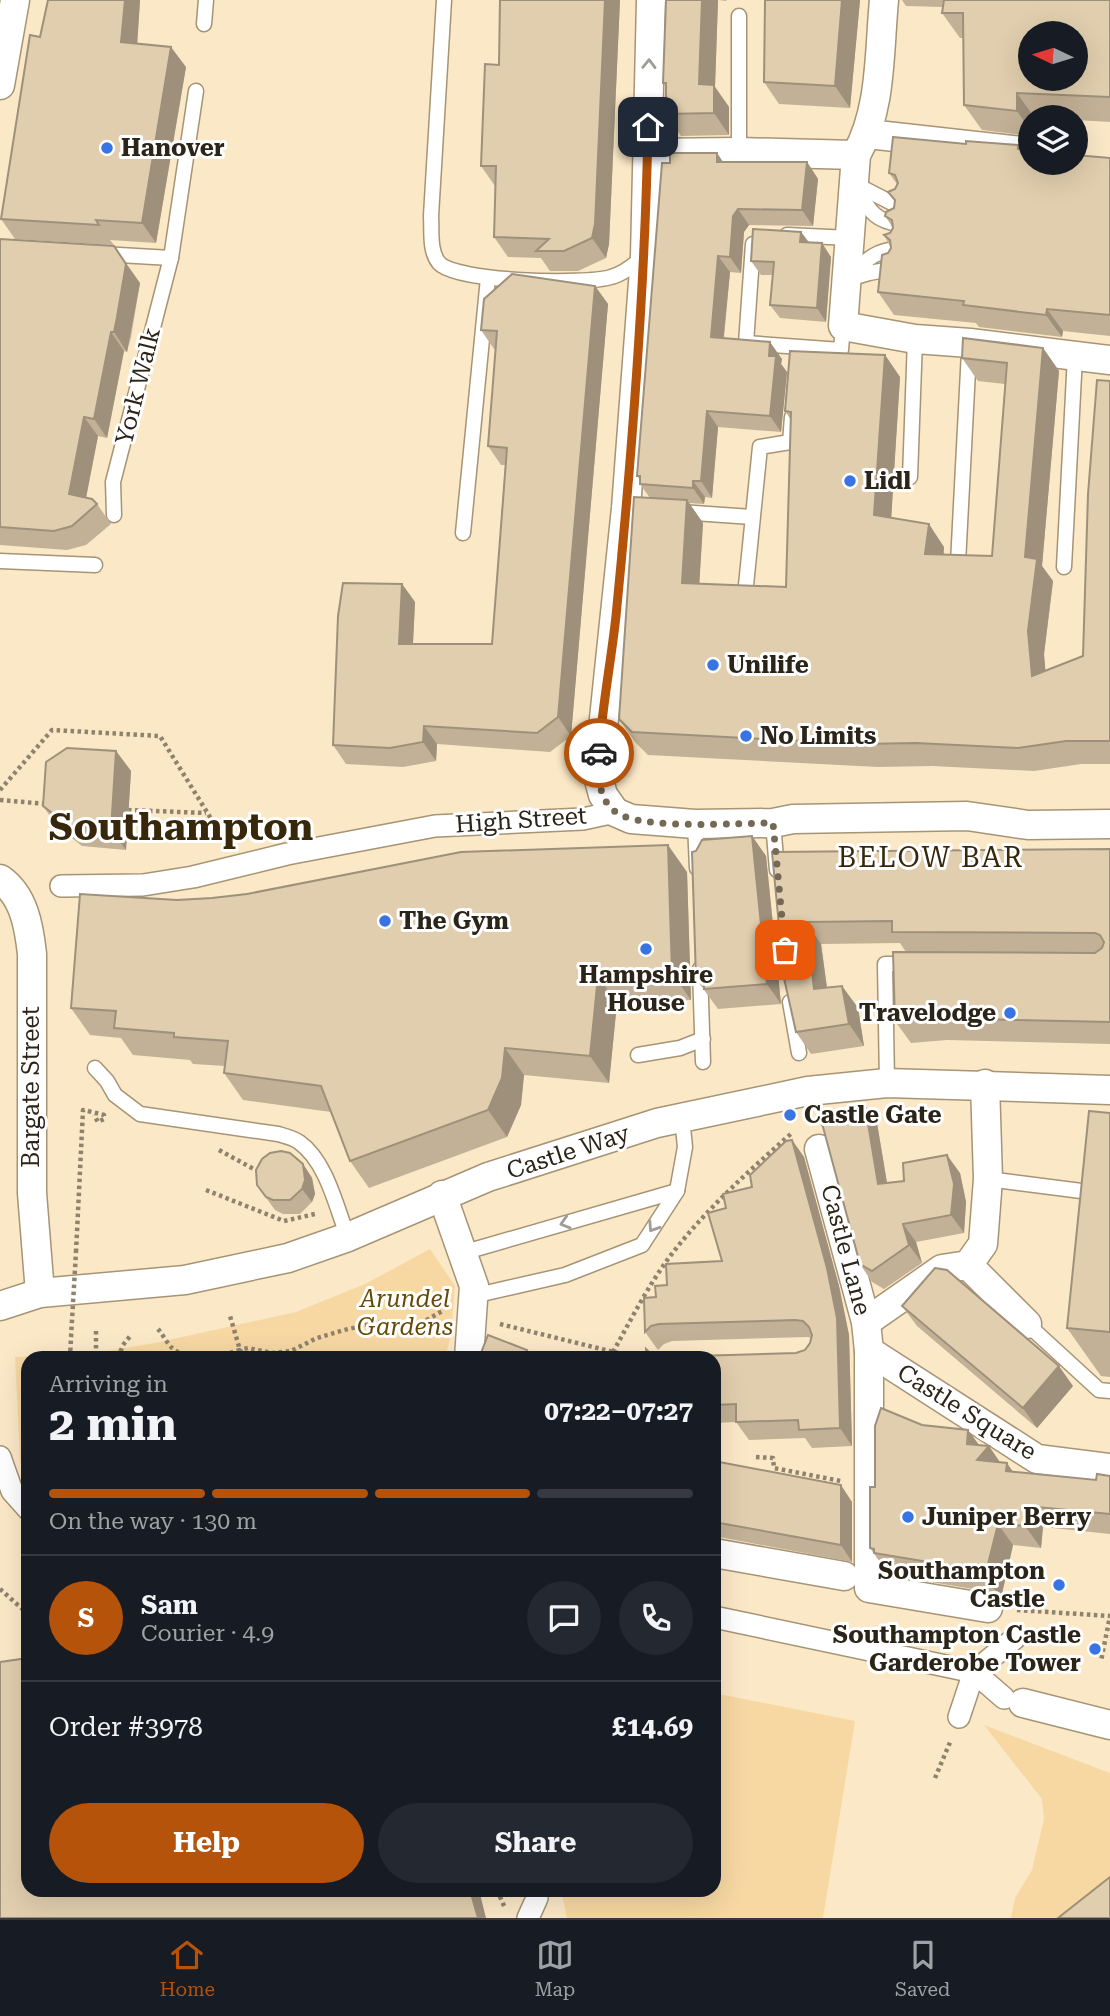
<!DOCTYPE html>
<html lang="en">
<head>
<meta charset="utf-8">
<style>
  :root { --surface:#171b24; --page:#242831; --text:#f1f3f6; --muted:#9ea1a6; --line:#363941; --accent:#b45309 }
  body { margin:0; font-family:"Roboto Serif",serif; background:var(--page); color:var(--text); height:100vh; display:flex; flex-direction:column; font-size:26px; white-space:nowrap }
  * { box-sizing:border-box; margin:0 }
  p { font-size:23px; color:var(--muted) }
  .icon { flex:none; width:38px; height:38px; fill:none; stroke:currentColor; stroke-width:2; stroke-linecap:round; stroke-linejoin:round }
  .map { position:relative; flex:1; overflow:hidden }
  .drawer { position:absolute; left:21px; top:1351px; width:700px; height:546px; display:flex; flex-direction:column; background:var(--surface); border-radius:21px; box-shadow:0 7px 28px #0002 }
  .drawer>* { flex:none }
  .needle { width:46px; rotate:274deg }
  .tools { position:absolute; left:1018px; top:21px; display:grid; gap:14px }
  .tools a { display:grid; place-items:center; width:70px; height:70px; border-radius:50%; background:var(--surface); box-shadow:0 7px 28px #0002; font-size:35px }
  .pin { position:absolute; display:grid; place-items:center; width:60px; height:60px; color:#fff; margin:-30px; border-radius:14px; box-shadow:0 4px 10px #0006 }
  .courier { position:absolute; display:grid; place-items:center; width:70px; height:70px; margin:-35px; border:5px solid #b45309; border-radius:50%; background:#fff; color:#222; box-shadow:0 2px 9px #0007 }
  .head em { font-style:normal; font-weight:700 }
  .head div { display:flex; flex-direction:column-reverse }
  .head { display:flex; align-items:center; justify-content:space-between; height:119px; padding:0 28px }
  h1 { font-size:46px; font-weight:700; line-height:52px }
  .bar { display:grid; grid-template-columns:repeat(4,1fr); gap:10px 7px; align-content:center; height:84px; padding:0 28px }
  .bar i { height:9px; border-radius:5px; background:var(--line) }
  .bar .current { background:var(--accent) }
  .bar p { grid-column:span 4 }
  .line { display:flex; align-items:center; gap:18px; padding:0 28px; border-top:2px solid var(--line) }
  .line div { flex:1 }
  .round { display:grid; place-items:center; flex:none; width:74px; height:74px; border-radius:37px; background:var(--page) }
  .action { display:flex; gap:14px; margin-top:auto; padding:14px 28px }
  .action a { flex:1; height:80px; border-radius:42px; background:var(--accent); color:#fff; font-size:28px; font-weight:700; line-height:80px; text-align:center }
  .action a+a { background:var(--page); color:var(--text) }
  .menu { display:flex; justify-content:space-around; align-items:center; height:98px; border-top:2px solid var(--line); background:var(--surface); font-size:19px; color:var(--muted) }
  .menu a { display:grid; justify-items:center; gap:4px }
  .menu .current { color:var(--accent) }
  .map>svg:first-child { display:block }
</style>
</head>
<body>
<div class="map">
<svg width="1110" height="1918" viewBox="0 0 1110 1918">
  <rect width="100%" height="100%" fill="#fbe8c7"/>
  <g fill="#f7d8a3">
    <path d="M430,1249L455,1286L451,1335L445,1358H94V1353L155,1343L296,1312L365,1284Z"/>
    <path d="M65,1355V1358H28V1477L20,1461L15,1357Z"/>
    <path d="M714,1693L855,1721L823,1918H567L561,1890H714Z"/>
    <path d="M984,1725L1110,1773V1903L1091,1918H1011L1015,1898L1032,1870L1044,1819L1042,1799Z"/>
  </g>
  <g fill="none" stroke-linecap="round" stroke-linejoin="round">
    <g stroke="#a69475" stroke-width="17">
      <g id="service">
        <path d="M444,0L431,216C432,230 429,251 439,263C456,282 585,285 611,277C623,274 633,266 643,257"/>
        <path d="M204,24L206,0"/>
        <path d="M739,152V16"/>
        <path d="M855,184L892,203L904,205"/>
        <path d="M858,190C870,213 876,221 902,225"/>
        <path d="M787,235L850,238"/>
        <path d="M753,244L746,343L841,350L843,326"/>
        <path d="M102,254L171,258"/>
        <path d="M852,278L869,273L897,268"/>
        <path d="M848,279C868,259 871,252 900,248"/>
        <path d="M910,477L915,339"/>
        <path d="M680,512L752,517"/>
        <path d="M114,515L113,482L171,258L196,91"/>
        <path d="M463,533L488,278"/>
        <path d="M0,561L95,565"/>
        <path d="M958,563L969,351"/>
        <path d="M1064,567L1075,356"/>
        <path d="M745,595L760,447L790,442L792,417"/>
        <path d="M773,823L777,870"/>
        <path d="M695,824L697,868"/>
        <path d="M700,969L703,1062"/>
        <path d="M790,1002L799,1053"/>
        <path d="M638,1055L680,1048L703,1039"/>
        <path d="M95,1068L107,1081L115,1095L140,1114L278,1134C285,1136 293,1138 299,1142C327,1162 336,1207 348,1237"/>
        <path d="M887,1083L885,964H912"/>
        <path d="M988,1179L1097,1193"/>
        <path d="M462,1253L677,1191"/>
        <path d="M473,1296L565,1275L642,1245L677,1191L685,1147L682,1118"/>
        <path d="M1027,1324L1099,1390L1110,1391"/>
      </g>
    </g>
    <g stroke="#a69475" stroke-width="24">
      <g id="pedestrian">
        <path d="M61,886L143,885L193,877L287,854L435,826L583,819L615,812"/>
        <path d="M0,1457L12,1491L28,1509"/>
        <path d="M714,1617L974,1672L1004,1698"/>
        <path d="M959,1717L974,1672L1014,1639"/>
        <path d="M528,1918L537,1898L535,1890"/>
      </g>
    </g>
    <g stroke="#a69475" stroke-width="31">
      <g id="minor">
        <path d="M651,0L645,256L626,508L598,776L603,795L615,812L631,819L695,824L773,823L793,819L967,816L1028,825L1110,824"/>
        <path d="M884,0C879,52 882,109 856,155L843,326L915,339L970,343L1110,360"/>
        <path d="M0,85L15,0"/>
        <path d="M868,134L1031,152"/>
        <path d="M648,153L739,152L856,155"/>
        <path d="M0,879C24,896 29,926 32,954V1193L40,1293"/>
        <path d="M819,1149L866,1322L869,1351V1588L988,1608"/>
        <path d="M442,1195L474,1286L469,1358"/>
        <path d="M968,1265L1027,1324"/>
        <path d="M0,1306L40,1293L185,1280L288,1258L348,1237L488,1177L657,1123L808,1091L887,1083L1110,1090"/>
        <path d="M866,1322L942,1269L968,1265L983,1244L988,1179L985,1084"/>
        <path d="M869,1351L1037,1459L1110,1468"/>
        <path d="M714,1553L844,1576"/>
        <path d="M1023,1703L1110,1725"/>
      </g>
    </g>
    <g stroke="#90836d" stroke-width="4.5" stroke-dasharray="3.5 3.5" stroke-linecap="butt">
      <path d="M0,790L52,730L160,736L226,843"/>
      <path d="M0,800L47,804"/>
      <path d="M128,810L206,813"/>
      <path d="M219,1150L261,1173"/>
      <path d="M206,1190L284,1221L315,1214"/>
      <path d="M76,1252L83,1110L88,1111"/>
      <path d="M500,1324L638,1358"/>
      <path d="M158,1329C163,1335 167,1343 172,1348C190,1364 220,1356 240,1350L230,1316"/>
      <path d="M96,1331V1358"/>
      <path d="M613,1352C633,1316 652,1278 678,1246C712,1204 752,1168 793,1132"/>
      <path d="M70,1358L71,1337"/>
      <path d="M118,1358L123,1345L131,1335"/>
      <path d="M245,1358L240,1350L248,1348L272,1353L291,1351L317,1338L344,1330L385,1321L414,1325L423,1322L444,1310"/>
      <path d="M756,1457L773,1458L774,1468L841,1481"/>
      <path d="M0,1589L28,1614"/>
      <path d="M1017,1610L1110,1616L1101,1661"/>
      <path d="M935,1778L951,1740"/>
      <path d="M497,1890L505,1908"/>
    </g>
    <use href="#service" stroke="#fff" stroke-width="14"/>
    <use href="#pedestrian" stroke="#fff" stroke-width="21"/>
    <use href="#minor" stroke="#fff" stroke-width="28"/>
    <g stroke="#90836d" stroke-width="4.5" stroke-dasharray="3.5 3.5" stroke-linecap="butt">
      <path d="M88,1111L104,1115V1119L98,1122L94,1115"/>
      <path d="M71,1337L76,1252"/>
    </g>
  </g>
  <g fill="#c2b196">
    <path d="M48,0H140L137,44L186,67L156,243L110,240L114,245L15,239L1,219Z"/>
    <path d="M500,0H620L609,244L606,258L578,271H550L541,258L508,257L494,237L495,186L481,166L499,65Z"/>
    <path d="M666,0H727L726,1L718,0L715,87L729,107V135L681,136L666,114V87L663,83Z"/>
    <path d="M765,0H860L850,108L779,104L764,82Z"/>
    <path d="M902,0H1110V122L1076,120V117H1031V136L982,130L964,105V38H960L942,13L943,7L906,6Z"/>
    <path d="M966,144L1018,145L1021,150L1110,158V336L1063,331L1062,337L979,327L976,323L894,315L878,292L888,253L891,248L884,235L890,233L893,228L885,216L894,208L895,202L888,192L895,189L897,184L889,173Z"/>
    <path d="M724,162H807L818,179L813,226L749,225L744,232L741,273L730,272L724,338L782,359L781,364L787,372L781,432L718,427L712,498L705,497L704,504L689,503L703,523L699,584L786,587L791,420L785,411L885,355L900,377L891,518L944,547V554L992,556L1005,384L978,381L962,358L1043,348L1059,371L1042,566L1053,581L1044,654L1045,671L1083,656L1110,381V764H1081L1034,771L932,766L878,767L648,755L635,742L619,719L650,498L640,484V480L637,476Z"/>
    <path d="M801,232L809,242L831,257L826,322L780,318L770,305L773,275H761L751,261Z"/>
    <path d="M0,239L140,283L131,337L127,352L124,351L107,438L98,436L86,498L97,504L111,524L86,545L67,550L0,545Z"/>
    <path d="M595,286L608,304L571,736L550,752L437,744L436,761L403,767L346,764L333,745L402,584L415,602L413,644H492L505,465H501L488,446L496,349H494L481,330Z"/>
    <path d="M116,751L131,771L126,850L82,846L57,826L43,806Z"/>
    <path d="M752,836L766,856L781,1004L718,1009L696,979V851Z"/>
    <path d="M1110,849V1044L947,1040L911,1043L895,1021L906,952L900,943L821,944L827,987L842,986L858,1008L864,1046L811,1054L796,1032L772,852Z"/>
    <path d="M687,872L691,1000L617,1003L609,1083L524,1075L521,1105L507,1137L369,1188L350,1161L331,1112L243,1100L224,1073L225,1066L193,1064L190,1060L133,1055L121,1038L90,1035L71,1008L177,900Z"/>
    <path d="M865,1105L877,1123L887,1183L960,1173L966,1202L964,1233L916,1242L922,1263L884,1289L872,1282L860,1264Z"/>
    <path d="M1110,1113V1377L1101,1376L1067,1328Z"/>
    <path d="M792,1140L804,1157L839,1286L849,1335L852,1446L812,1448L805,1438L749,1440L736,1422L714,1423V1358H646L652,1355L660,1357L796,1353L805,1350L810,1343L811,1338L808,1337L672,1341L664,1344L658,1350L645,1332L656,1297L667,1285L722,1261L726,1208L752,1187Z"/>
    <path d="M303,1164L312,1178L315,1194L312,1202L300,1214H283L275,1210L257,1185Z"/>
    <path d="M902,1306L1073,1386L1037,1428L917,1326Z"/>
    <path d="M968,1430L979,1445L1013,1472L1096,1480L1110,1476V1534L1043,1527L1041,1548L1013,1545L1001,1598L991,1592L889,1575L870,1548L875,1487Z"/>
    <path d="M714,1461L852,1502V1562L714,1536Z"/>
  </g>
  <g fill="#9e907a">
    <path d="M125,0H140L136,63L121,42Z"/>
    <path d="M605,0H620L609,244L606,258L592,238Z"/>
    <path d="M702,0H718L715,87L729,107V135L714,113L699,84Z"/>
    <path d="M842,0H860L850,108L835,86Z"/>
    <path d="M171,47L186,67L156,243L142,223Z"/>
    <path d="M1017,93L1034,117H1031V131L1017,111Z"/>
    <path d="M717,153L728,169L717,162Z"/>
    <path d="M807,162L818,179L813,226L802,210Z"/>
    <path d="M738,209L749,225L744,232L741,273L730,257L733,216Z"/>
    <path d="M801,232L811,246L800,242Z"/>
    <path d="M822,243L831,257L826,322L817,308Z"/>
    <path d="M114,246L140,283L127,352L114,332Z"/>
    <path d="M718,256L730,272L722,353L711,337Z"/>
    <path d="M595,286L608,304L571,736L558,717Z"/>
    <path d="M1047,309L1063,331L1062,337L1046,315Z"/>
    <path d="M111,332L124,351L107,438L94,419Z"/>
    <path d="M770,342L782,359L781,364L787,372L781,432L770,416L769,356Z"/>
    <path d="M1043,348L1059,371L1042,566L1053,581L1044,654L1048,699L1032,676L1028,631L1025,557Z"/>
    <path d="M885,355L900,377L890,538L874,515Z"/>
    <path d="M707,411L718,427L712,498L701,481Z"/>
    <path d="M84,417L98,436L83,513L69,494Z"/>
    <path d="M693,481L705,497L704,504L693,488Z"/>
    <path d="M687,500L703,523L698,606L682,583Z"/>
    <path d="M929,524L944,547L941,576L925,554Z"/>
    <path d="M402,584L415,602L412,662L399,644Z"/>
    <path d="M424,726L437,744L436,761L423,742Z"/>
    <path d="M116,751L131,771L126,850L111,830Z"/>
    <path d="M752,836L766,856L781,1004L767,984Z"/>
    <path d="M668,845L687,872L691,1000L672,973Z"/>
    <path d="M806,922L821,944L830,1011L814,989Z"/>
    <path d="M598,976L617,1003L609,1083L590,1056Z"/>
    <path d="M842,986L858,1008L864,1046L849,1024Z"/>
    <path d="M505,1048L524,1075L521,1105L507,1137L488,1110Z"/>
    <path d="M865,1105L877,1123L890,1201L878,1184Z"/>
    <path d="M792,1140L804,1157L839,1286L849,1335L852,1446L840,1428Z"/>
    <path d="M947,1155L960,1173L966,1202L964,1233L951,1215Z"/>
    <path d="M303,1164L312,1178L315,1194L312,1202L302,1189Z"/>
    <path d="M903,1224L916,1242L922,1263L909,1245Z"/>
    <path d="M527,1350L532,1358H524Z"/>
    <path d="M1059,1366L1073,1386L1037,1428L1023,1408Z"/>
    <path d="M968,1430L984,1452L989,1446L1004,1468L992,1482L967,1444Z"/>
    <path d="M1007,1463L1022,1485L1006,1471Z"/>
    <path d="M841,1485L852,1502V1562L841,1545Z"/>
    <path d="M1027,1506L1043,1527L1041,1548L1025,1526Z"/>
    <path d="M998,1524L1013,1545L1001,1598L985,1576Z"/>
    <path d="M470,1890H479L486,1918H478Z"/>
  </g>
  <g fill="#e1ceae" stroke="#9e907a" stroke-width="2" fill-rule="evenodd">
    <path d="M48,0H125L121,42L171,47L142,223L96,220L99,225L1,219L30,35L40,37Z"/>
    <path d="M500,0H605L595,224L592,238L564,251H536L549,239L494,237L496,166H481L485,64L499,65Z"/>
    <path d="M666,0H702L699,84L714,85V113L666,114V83H663Z"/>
    <path d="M765,0H842L835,86L764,82Z"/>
    <path d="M944,0H1110V97L1017,93V111L964,105L963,13H942ZM1031,33H1076V79H1031Z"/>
    <path d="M893,137L966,144V141L1018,145V149L1031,151V163H1076V155L1110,158V315L1047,309L1046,315L963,305L964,301L878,292L882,255L888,253L891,248L890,240L884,235L890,233L893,228L892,220L885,216L886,212L894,208L895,200L888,192L895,189L898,183L895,175L889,173Z"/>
    <path d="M670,153H717V162H807L802,210L738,209L733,216L730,257L718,256L711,337L770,342L769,356H776L770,416L707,411L701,481H693V488L640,484V476H637L662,163H670Z"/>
    <path d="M753,229L801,232L800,242L822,243L817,308L770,305L774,262L751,261Z"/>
    <path d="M0,239L114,246L126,264L117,317L114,332H111L94,419L84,417L69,494L92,499L97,504L72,526L54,531L0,527Z"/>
    <path d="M512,274L595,286L558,717L537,733L424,726L423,742L390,748L333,745L338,616L343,583L402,584L399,644H492L507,448L488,446L497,331L481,330L484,299Z"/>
    <path d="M963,338L1043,348L1025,557L1037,559L1028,631L1032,676L1083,656L1088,494L1097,380L1110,381V741H1066L1018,748L916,743L862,744L632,732L619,719L634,497L687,500L682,583L786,587L791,412L785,411L790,351L885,355L874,515L929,524L925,554L992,556L1007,363L962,358Z"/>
    <path d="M67,748L116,751L111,830L68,825L43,806L46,762Z"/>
    <path d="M752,836L767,984L704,989V978L696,979L692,852L696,851L702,840Z"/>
    <path d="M668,845L672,973L598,976L590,1056L505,1048L502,1078L488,1110L350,1161L321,1086L224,1073L228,1041L174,1037V1033L114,1028L116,1011L71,1008L80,894L177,900L212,898L247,894L461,852Z"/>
    <path d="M1110,849V1022L932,1018L895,1021L893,952L1095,953L1102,948L1104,942L1100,935L1095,933L892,932V921L806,922L814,989L842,986L849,1024L796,1032L784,978L772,852Z"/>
    <path d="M865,1105L878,1184L904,1181L903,1163L947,1155L954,1184L951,1215L903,1224L909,1245L872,1271L860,1264L823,1127L817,1115Z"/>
    <path d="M1089,1111L1110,1113V1332L1067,1328Z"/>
    <path d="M792,1140L827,1268L837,1318L840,1428L799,1430L798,1420L736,1422V1404L714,1405V1358H646V1349L652,1355L660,1357L796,1353L805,1350L810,1343L812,1335L809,1327L803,1321L795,1320L659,1324L651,1326L645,1332L644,1298L656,1297L655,1286L667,1285L666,1264L722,1261L708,1213L726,1208L723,1194L752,1187L750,1175L786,1141Z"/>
    <path d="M281,1151L290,1153L303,1164L305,1180L302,1189L290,1200H273L266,1197L257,1185L256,1170L262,1159L270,1153Z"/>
    <path d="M935,1268L947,1270L1059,1366L1023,1408L902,1306Z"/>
    <path d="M488,1335L527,1350L524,1358H479Z"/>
    <path d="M881,1408L922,1425L968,1430L967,1444L989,1446L977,1460L1007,1463L1006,1471L1096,1480L1097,1474L1110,1476V1514L1027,1506L1025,1526L998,1524L985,1576L976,1570L874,1553V1549L870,1548V1487H875V1426Z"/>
    <path d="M714,1461L841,1485V1545L714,1522Z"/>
    <path d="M28,1658V1890H470L478,1918H0V1662Z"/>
    <path d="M1110,1877V1918H1058Z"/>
  </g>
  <defs><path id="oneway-chevron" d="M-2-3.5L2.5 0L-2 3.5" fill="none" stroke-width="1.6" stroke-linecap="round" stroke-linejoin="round" transform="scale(1.75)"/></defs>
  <g stroke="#a09c97">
    <use href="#oneway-chevron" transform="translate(649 64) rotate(-89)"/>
    <use href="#oneway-chevron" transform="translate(565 1223) rotate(164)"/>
    <use href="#oneway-chevron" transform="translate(653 1227) rotate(123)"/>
  </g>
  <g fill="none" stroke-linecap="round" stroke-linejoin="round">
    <path stroke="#746955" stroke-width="7" stroke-dasharray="0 12.6" d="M599,753C598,773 597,800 617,813C643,830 738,823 773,823L785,950"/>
    <path stroke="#b45309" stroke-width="9" d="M599,753C602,707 611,662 616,616C632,454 645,291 648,127"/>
  </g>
  <g fill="#3874e2" stroke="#fff" stroke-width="2.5">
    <circle cx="107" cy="148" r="7"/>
    <circle cx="850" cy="481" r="7"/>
    <circle cx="713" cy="665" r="7"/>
    <circle cx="746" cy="736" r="7"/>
    <circle cx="385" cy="921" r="7"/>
    <circle cx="646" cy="949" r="7"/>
    <circle cx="1010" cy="1013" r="7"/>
    <circle cx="790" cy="1115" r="7"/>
    <circle cx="908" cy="1517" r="7"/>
    <circle cx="1059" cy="1585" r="7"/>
    <circle cx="1095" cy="1649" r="7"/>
  </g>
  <g text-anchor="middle" stroke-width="6" stroke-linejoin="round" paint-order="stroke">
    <g font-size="24" font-weight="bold" fill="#2b2418" stroke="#fff" text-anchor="start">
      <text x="121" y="156">Hanover</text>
      <text x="864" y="489">Lidl</text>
      <text x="727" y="673">Unilife</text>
      <text x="760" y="744">No Limits</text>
      <text x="399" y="929">The Gym</text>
      <text x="646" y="983" text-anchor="middle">Hampshire<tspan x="646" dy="28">House</tspan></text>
      <text x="996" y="1021" text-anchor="end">Travelodge</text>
      <text x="804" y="1123">Castle Gate</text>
      <text x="922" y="1525">Juniper Berry</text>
      <text x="1045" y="1579" text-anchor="end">Southampton<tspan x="1045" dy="28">Castle</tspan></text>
      <text x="1081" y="1643" text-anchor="end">Southampton Castle<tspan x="1081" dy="28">Garderobe Tower</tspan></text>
    </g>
    <g font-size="24" fill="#2b2418" stroke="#fff">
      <text transform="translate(138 386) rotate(-76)" y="8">York Walk</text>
      <text transform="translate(521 820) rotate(-4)" y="8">High Street</text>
      <text transform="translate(31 1087) rotate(-90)" y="8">Bargate Street</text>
      <text transform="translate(568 1152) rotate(-18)" y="8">Castle Way</text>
      <text transform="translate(846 1250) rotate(75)" y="8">Castle Lane</text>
      <text transform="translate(967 1412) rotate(32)" y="8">Castle Square</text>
    </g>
    <g font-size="24" font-style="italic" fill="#674a06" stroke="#fff">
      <text x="405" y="1307">Arundel<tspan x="405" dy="28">Gardens</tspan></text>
    </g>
    <g font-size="28" letter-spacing="2" fill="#37280b" stroke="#fff">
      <text x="931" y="867">BELOW BAR</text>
    </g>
    <g font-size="38" font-weight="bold" fill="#37280b" stroke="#fff">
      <text x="181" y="840">Southampton</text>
    </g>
  </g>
</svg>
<div class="tools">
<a><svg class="needle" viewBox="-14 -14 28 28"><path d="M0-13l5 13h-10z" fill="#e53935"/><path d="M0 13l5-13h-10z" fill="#9ea1a6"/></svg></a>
<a><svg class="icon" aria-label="layers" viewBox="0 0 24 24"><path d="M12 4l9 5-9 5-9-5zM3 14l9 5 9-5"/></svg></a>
</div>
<div class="pin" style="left:785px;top:950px;background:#ea580c"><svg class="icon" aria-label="bag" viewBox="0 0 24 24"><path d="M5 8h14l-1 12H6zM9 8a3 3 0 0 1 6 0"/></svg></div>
<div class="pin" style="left:648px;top:127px;background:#1f2937"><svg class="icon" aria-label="home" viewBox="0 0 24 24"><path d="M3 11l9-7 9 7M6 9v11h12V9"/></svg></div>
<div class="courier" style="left:599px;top:753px"><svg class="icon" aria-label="car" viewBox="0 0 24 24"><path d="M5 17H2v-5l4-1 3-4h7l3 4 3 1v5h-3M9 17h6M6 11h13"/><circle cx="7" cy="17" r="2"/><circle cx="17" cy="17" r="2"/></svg></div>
<section class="drawer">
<div class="head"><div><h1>2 min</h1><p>Arriving in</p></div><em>07:22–07:27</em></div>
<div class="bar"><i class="current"></i><i class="current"></i><i class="current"></i><i></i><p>On the way · 130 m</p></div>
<div class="line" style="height:126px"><b class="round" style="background:var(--accent);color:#fff">S</b><div><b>Sam</b><p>Courier · 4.9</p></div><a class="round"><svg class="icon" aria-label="chat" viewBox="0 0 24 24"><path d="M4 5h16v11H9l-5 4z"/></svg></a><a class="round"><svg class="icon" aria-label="phone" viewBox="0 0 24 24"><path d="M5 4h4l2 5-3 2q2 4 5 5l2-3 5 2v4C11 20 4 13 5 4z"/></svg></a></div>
<div class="line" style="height:91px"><div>Order #3978</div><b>£14.69</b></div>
<div class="action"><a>Help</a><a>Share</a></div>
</section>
</div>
<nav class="menu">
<a class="current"><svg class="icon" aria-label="home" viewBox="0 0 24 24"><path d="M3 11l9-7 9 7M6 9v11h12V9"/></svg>Home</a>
<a><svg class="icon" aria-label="map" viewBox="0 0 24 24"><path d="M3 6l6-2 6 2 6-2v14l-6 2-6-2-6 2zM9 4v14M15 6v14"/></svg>Map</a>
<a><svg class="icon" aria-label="saved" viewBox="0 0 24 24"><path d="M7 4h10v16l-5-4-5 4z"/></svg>Saved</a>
</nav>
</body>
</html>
